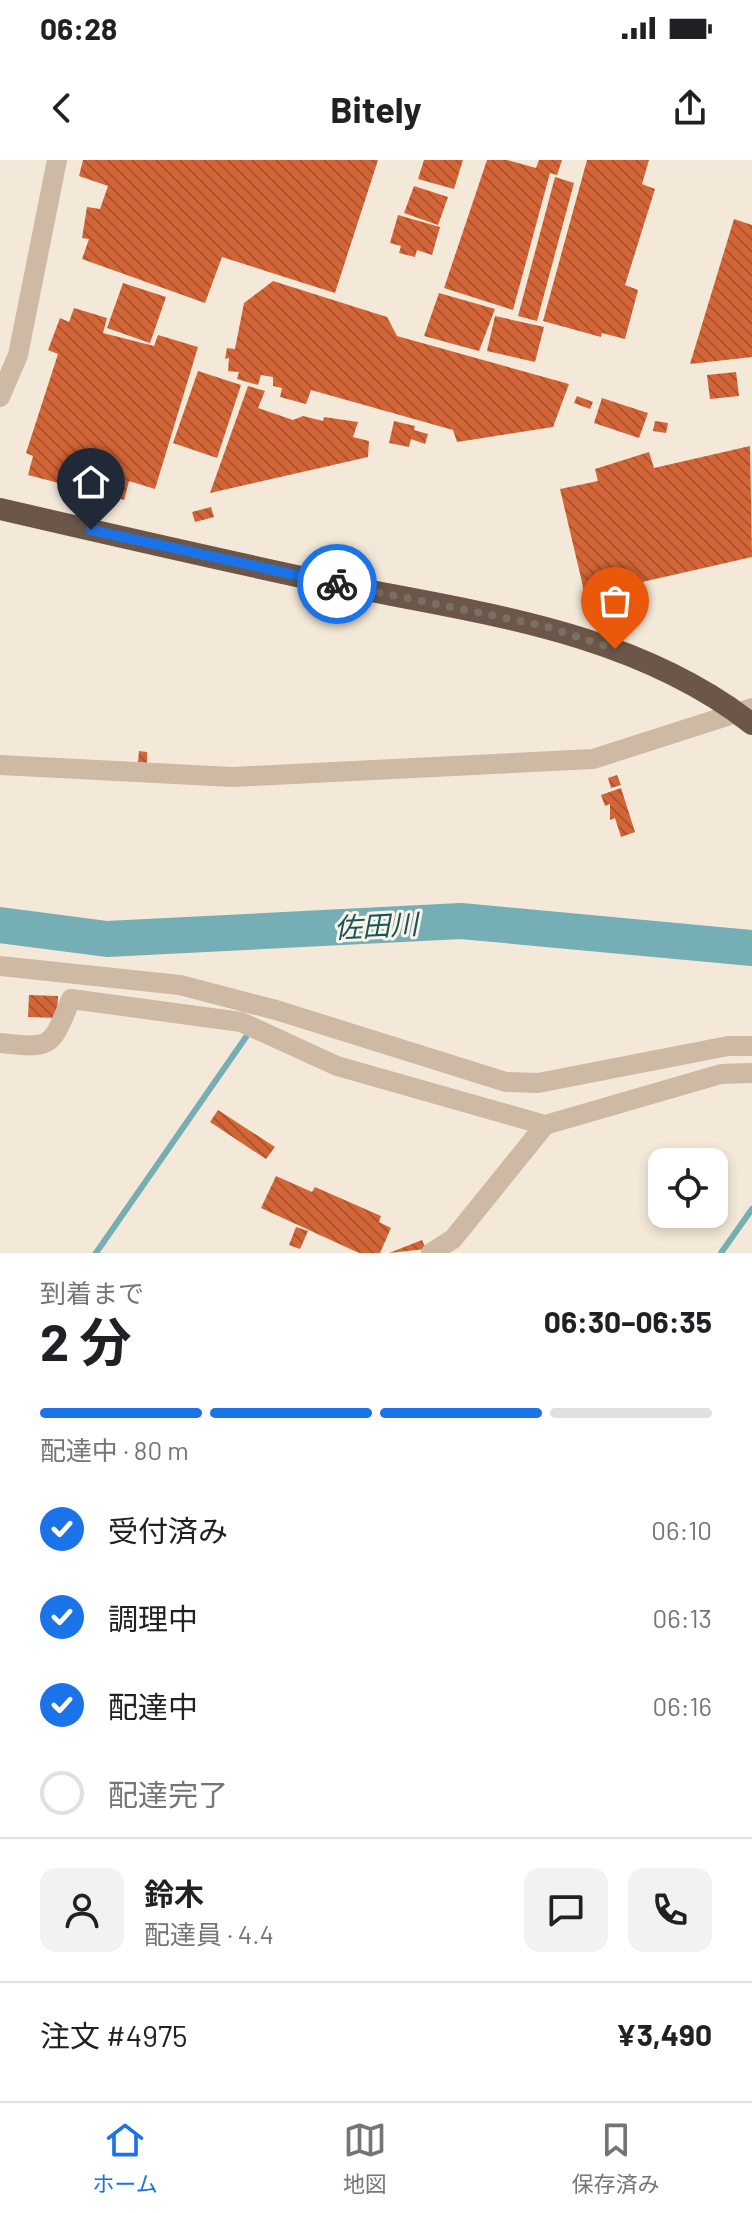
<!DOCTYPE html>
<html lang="ja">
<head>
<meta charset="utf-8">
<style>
  :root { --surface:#fff; --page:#f2f2f2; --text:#202124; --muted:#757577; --line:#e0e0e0; --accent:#1a73e8 }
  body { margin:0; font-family:Barlow,"Noto Sans JP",sans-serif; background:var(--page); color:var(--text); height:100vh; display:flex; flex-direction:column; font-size:30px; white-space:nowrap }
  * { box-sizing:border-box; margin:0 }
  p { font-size:26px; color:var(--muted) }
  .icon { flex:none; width:44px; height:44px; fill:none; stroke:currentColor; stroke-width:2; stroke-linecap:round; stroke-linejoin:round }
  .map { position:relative; height:1093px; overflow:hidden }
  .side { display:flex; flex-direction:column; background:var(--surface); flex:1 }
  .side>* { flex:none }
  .fabs { position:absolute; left:648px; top:988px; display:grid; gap:16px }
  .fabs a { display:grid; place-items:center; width:80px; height:80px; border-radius:16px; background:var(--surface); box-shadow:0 4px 12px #0003; font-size:40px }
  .pin { position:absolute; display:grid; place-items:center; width:68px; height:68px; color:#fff; margin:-82px -34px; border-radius:50% 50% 50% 0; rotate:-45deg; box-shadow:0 0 8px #0007 }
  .pin .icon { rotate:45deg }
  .courier { position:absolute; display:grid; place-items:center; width:80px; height:80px; margin:-40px; border:6px solid #1a73e8; border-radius:50%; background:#fff; color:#222; box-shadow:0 2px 10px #0007 }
  .overview em { font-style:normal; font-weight:700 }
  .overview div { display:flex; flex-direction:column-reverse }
  .overview { display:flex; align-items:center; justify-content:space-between; height:136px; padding:0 40px }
  h1 { font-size:52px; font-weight:700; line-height:60px }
  .bar { display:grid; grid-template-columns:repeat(4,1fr); gap:12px 8px; align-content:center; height:96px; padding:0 40px }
  .bar i { height:10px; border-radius:6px; background:var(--line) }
  .bar .selected { background:var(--accent) }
  .bar p { grid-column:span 4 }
  .line { display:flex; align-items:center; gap:20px; padding:0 40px; border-top:2px solid var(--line) }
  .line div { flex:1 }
  .round { display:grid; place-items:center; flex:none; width:84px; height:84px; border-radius:16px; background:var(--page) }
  ol { padding:0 40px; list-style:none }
  li { display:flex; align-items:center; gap:24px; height:88px }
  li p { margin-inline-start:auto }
  li .icon { padding:8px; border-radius:50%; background:var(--accent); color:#fff; stroke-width:4 }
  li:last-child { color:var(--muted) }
  li i { width:44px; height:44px; border:4px solid var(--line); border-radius:50% }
  .status { display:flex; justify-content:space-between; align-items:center; height:56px; padding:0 40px; background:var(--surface); direction:ltr }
  .status svg { height:22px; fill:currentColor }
  header { display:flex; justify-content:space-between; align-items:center; height:104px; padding:0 40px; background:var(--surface); font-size:36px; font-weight:700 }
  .dock { display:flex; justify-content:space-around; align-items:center; height:112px; border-top:2px solid var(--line); background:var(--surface); font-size:22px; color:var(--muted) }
  .dock a { display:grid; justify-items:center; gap:4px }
  .dock .selected { color:var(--accent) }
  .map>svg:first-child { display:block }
</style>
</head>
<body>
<div class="status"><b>06:28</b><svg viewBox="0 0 49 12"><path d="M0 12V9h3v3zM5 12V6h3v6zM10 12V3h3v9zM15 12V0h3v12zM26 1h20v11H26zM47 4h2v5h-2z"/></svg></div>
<header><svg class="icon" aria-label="back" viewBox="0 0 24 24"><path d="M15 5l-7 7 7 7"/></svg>Bitely<svg class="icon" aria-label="share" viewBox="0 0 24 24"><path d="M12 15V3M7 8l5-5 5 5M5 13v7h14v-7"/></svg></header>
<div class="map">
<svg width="752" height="1093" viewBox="0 0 752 1093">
  <defs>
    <pattern id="building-back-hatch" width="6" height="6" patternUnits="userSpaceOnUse" patternTransform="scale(2)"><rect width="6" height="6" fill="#d36638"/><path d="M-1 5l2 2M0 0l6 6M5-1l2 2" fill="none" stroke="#ac542f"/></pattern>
  </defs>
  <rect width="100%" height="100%" fill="#f4e9d9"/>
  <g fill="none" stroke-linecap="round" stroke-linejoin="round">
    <g stroke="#75aeb4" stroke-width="6">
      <path d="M96,1093L246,877"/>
      <path d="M721,1093L752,1049"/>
    </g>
    <path stroke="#75aeb4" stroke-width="36" d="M0,765L107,779L461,761L752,788"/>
  </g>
  <g fill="url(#building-back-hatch)">
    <path d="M83,0H378L335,133L222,97L205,143L82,99L89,79L82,78L87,47L100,49L108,26L79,16Z"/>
    <path d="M424,0H463L454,29L418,19Z"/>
    <path d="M487,0H507L536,8L539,0H562L557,15L550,13L513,150L444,128Z"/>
    <path d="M587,0H649L642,24L655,29L625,125L638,130L625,179L602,173L601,177L543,161Z"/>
    <path d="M555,17L574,23L537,161L518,156Z"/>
    <path d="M414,26L448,37L438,65L404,53Z"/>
    <path d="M398,55L440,67L432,95L417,90L415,97L399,93L401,86L390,83Z"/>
    <path d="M734,59L752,65V197L690,204Z"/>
    <path d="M273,121L387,157L397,176L569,224L553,267L457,282L453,270L311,230L306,244L280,237L282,228L273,226V217L261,215L258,225L237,219L239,212L228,211L229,198L225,199L227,188L235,189L244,143Z"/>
    <path d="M123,123L166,137L150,183L107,168Z"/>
    <path d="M439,133L495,149L479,191L424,176Z"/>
    <path d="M74,148L107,158L103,173L154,186L158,175L198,187L155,329L129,321L124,340L28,315L33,296L26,293L58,194L48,190L60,158L69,162Z"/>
    <path d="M495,156L544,167L535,202L487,191Z"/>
    <path d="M198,211L241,225L217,298L173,283Z"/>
    <path d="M736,212L739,236L710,239L707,215Z"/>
    <path d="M248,226L265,231L258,248L293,260L303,256L323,261L324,257L358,262L353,277L369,281L368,297L210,333Z"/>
    <path d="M577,236L593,242L590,249L574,243Z"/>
    <path d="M602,238L648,253L639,278L594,263Z"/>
    <path d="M394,261L415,266L414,270L428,274L425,284L411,279L409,287L389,283Z"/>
    <path d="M655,261L668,263L666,273L653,271Z"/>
    <path d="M750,286L752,397L585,435L560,329L598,321L595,309L649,292L654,308Z"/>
    <path d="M211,347L214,357L195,362L192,352Z"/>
    <path d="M139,591L147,592V603L138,602Z"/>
    <path d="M617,615L621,625L611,628L608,618Z"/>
    <path d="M621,628L635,672L621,677L615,658L610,660V644L605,646L601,635Z"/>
    <path d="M29,835L58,836L57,858L28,857Z"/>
    <path d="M218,950L275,987L266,999L210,962Z"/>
    <path d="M276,1016L312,1032L315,1027L381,1056L379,1062L391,1068L380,1093H359L261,1048Z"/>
    <path d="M296,1067L308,1071L300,1089L289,1085Z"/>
    <path d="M422,1080L426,1089L389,1093Z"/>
  </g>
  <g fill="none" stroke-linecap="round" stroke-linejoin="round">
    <g stroke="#cdb9a4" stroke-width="20">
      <path d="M0,605L233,617L593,599L752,548"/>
      <path d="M0,806L180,825L276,850L506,922L538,923L728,886H752"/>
      <path d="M0,883C53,889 51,887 71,839L241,862L337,906L545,965L721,914L752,913"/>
      <path d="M431,1093L453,1079L545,965"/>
    </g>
    <path stroke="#cdb9a4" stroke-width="20" d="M0,237L18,195L57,0"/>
    <path stroke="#6b5649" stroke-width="22" d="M0,349C108,374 216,399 325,422C472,452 631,469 752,564"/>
  </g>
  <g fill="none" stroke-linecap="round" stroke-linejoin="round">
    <path stroke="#7a6f65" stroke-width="8" stroke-dasharray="0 14.4" d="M337,424L545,466L615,489"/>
    <path stroke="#1a73e8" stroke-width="10" d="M91,370L337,424"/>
  </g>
  <g text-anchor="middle" stroke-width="6" stroke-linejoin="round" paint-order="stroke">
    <g font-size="28" font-style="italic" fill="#17555e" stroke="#fbf3e6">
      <text transform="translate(376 766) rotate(-3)" y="10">佐田川</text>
    </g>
  </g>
</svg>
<div class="fabs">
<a><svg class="icon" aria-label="locate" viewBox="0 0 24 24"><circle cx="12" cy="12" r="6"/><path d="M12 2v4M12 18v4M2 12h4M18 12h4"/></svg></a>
</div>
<div class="pin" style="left:615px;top:489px;background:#ea580c"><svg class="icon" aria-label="bag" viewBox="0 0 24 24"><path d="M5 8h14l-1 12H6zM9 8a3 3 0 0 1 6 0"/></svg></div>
<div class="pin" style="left:91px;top:370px;background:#1f2937"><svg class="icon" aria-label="home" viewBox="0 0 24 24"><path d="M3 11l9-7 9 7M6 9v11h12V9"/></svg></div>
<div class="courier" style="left:337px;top:424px"><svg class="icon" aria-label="bike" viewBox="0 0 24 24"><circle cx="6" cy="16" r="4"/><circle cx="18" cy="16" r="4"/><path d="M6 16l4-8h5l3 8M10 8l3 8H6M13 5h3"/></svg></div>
</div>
<section class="side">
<div class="overview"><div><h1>2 分</h1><p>到着まで</p></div><em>06:30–06:35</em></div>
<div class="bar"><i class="selected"></i><i class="selected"></i><i class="selected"></i><i></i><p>配達中 · 80 m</p></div>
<ol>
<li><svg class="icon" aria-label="check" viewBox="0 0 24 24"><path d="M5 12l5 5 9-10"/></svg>受付済み<p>06:10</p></li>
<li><svg class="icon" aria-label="check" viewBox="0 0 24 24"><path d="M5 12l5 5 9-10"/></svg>調理中<p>06:13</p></li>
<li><svg class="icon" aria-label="check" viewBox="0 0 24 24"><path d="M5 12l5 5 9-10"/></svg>配達中<p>06:16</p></li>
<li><i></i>配達完了</li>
</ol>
<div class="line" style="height:144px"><a class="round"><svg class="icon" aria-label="person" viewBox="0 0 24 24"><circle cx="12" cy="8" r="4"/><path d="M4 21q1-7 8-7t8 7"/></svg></a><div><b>鈴木</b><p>配達員 · 4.4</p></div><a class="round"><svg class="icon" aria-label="chat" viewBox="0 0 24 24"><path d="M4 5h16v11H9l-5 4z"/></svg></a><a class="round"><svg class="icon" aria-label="phone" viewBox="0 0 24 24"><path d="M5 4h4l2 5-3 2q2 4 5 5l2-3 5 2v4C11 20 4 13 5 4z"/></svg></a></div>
<div class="line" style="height:104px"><div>注文 #4975</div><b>¥3,490</b></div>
</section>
<nav class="dock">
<a class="selected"><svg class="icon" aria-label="home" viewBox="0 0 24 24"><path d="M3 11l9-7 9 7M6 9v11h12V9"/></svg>ホーム</a>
<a><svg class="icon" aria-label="map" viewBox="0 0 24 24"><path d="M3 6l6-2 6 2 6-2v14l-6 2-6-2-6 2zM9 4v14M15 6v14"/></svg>地図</a>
<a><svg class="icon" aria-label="saved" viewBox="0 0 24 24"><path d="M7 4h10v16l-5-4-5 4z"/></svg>保存済み</a>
</nav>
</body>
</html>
